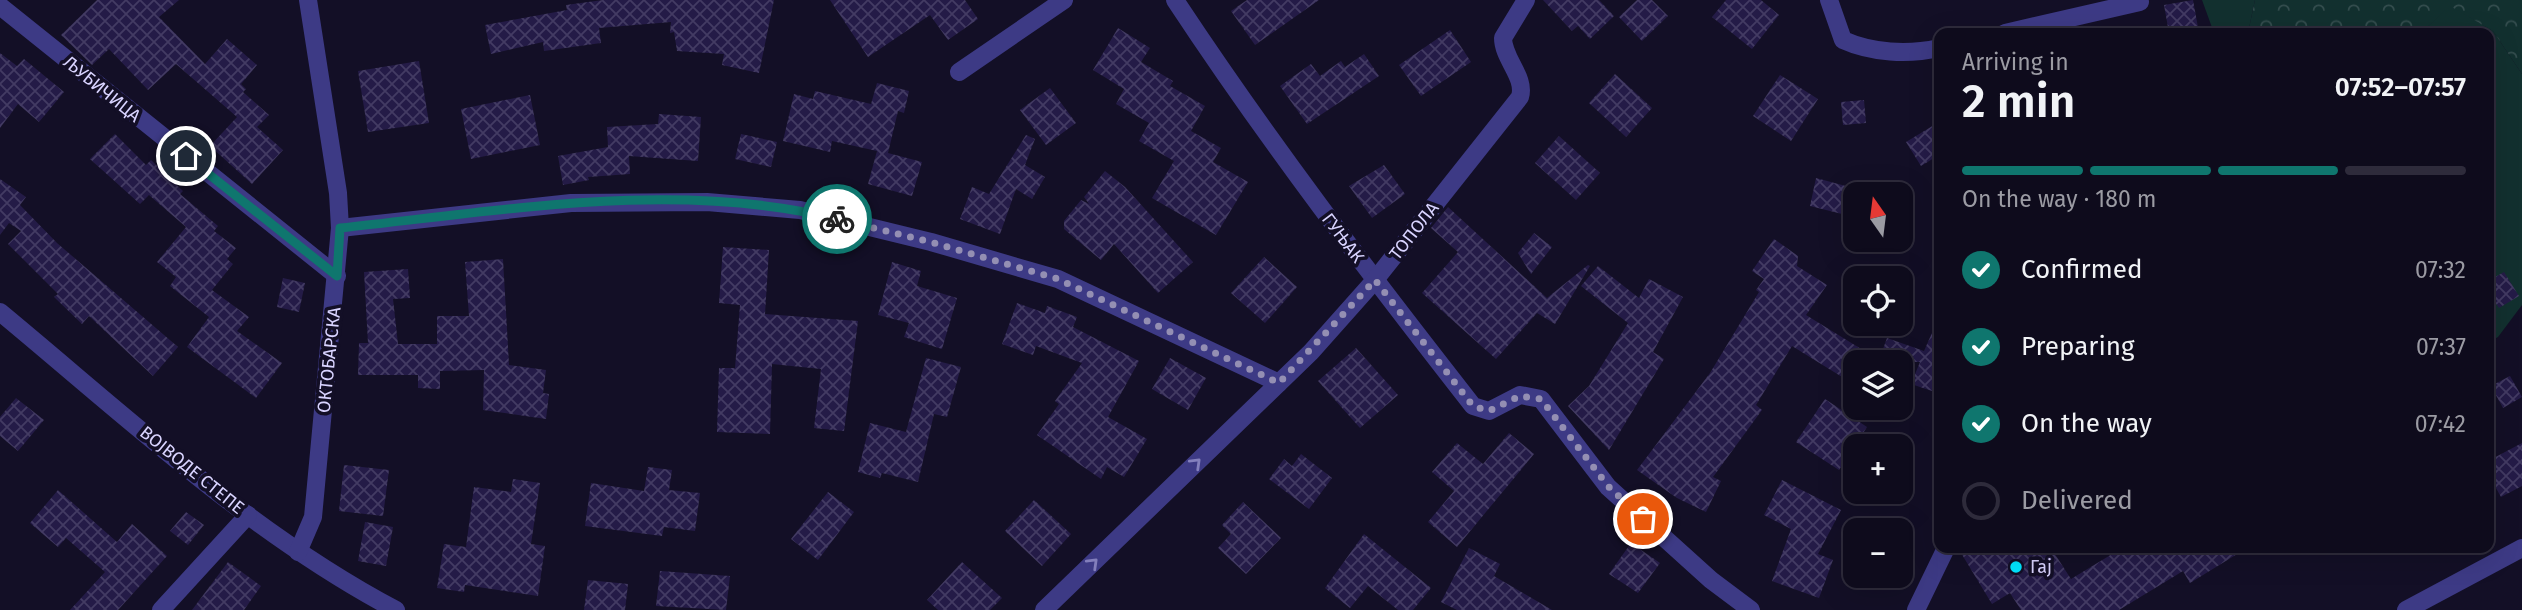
<!DOCTYPE html>
<html lang="en">
<head>
<meta charset="utf-8">
<style>
  :root { --surface:#0e0b1c; --page:#1c1929; --text:#f1f3f6; --muted:#9b9ba3; --line:#2e2b3b; --accent:#0f766e }
  body { margin:0; font-family:"Fira Sans",sans-serif; background:var(--page); color:var(--text); height:100vh; display:flex; flex-direction:column; font-size:26px; white-space:nowrap }
  * { box-sizing:border-box; margin:0 }
  p { font-size:23px; color:var(--muted) }
  .icon { flex:none; width:38px; height:38px; fill:none; stroke:currentColor; stroke-width:2; stroke-linecap:round; stroke-linejoin:round }
  .map { position:relative; flex:1; overflow:hidden }
  .details { position:absolute; left:1934px; top:28px; width:560px; height:525px; display:flex; flex-direction:column; background:var(--surface); border-radius:14px; box-shadow:0 7px 28px #0002,0 0 0 2px var(--line) }
  .details>* { flex:none }
  .needle { width:46px; rotate:346deg }
  .buttons { position:absolute; left:1843px; top:182px; display:grid; gap:14px }
  .buttons a { display:grid; place-items:center; width:70px; height:70px; border-radius:14px; background:var(--surface); box-shadow:0 7px 28px #0002,0 0 0 2px var(--line); font-size:35px }
  .pin { position:absolute; display:grid; place-items:center; width:60px; height:60px; color:#fff; margin:-30px; border:4px solid #fff; border-radius:50%; box-shadow:0 2px 7px #0007 }
  .courier { position:absolute; display:grid; place-items:center; width:70px; height:70px; margin:-35px; border:5px solid #0f766e; border-radius:50%; background:#fff; color:#222; box-shadow:0 2px 9px #0007 }
  .headline em { font-style:normal; font-weight:600 }
  .headline div { display:flex; flex-direction:column-reverse }
  .headline { display:flex; align-items:center; justify-content:space-between; height:119px; padding:0 28px }
  h1 { font-size:46px; font-weight:600; line-height:52px }
  .bar { display:grid; grid-template-columns:repeat(4,1fr); gap:10px 7px; align-content:center; height:84px; padding:0 28px }
  .bar i { height:9px; border-radius:5px; background:var(--line) }
  .bar .on { background:var(--accent) }
  .bar p { grid-column:span 4 }
  ol { padding:0 28px; list-style:none }
  li { display:flex; align-items:center; gap:21px; height:77px }
  li p { margin-inline-start:auto }
  li .icon { padding:7px; border-radius:50%; background:var(--accent); color:#fff; stroke-width:4 }
  li:last-child { color:var(--muted) }
  li i { width:38px; height:38px; border:4px solid var(--line); border-radius:50% }
  .map>svg:first-child { display:block }
</style>
</head>
<body>
<div class="map">
<svg width="2522" height="610" viewBox="0 0 2522 610">
  <defs>
    <pattern id="forest-crowns" width="20" height="18" patternUnits="userSpaceOnUse" patternTransform="scale(1.75)"><rect width="20" height="18" fill="#12302f"/><path d="M2 6a3 3 0 1 1 6 0M12 15a3 3 0 1 1 6 0" fill="none" stroke="#344d4e"/></pattern>
    <pattern id="building-cross-hatch" width="8" height="8" patternUnits="userSpaceOnUse" patternTransform="scale(1.75)"><rect width="8" height="8" fill="#241b47"/><path d="M0 0l8 8M0 8l8-8" fill="none" stroke="#433b63"/></pattern>
  </defs>
  <rect width="100%" height="100%" fill="#130f26"/>
  <g fill="#12302f">
    <path d="M2202,0H2255L2248,33H2214Z"/>
    <path d="M2450,5L2493,31L2522,74V305L2498,337L2489,342L2488,33H2421Z"/>
  </g>
  <path fill="url(#forest-crowns)" d="M2255,0H2522V74L2493,31L2450,6L2421,33L2327,30L2322,33H2248Z"/>
  <g fill="url(#building-cross-hatch)">
    <path d="M97,0H179L159,17L205,64L227,39L257,65L241,84L246,89L243,92L269,115L257,127L283,150L252,184L210,146L237,117L176,64L148,90L109,49L92,65L61,35Z"/>
    <path d="M603,0H774L759,73L722,65L724,54L677,51L674,32L670,33L671,22L599,28L601,43L544,51L543,42L491,54L485,25L567,10L566,5Z"/>
    <path d="M830,0H965L978,19L948,40L930,15L868,57Z"/>
    <path d="M1247,0H1319L1255,45L1231,11Z"/>
    <path d="M1543,0H1599L1614,16L1590,39L1578,26L1572,31Z"/>
    <path d="M1637,0H1652L1668,16L1642,41L1619,17Z"/>
    <path d="M1726,0H1761L1779,15L1752,49L1712,17Z"/>
    <path d="M2193,0L2199,33H2169L2164,5Z"/>
    <path d="M1118,28L1150,48L1141,62L1173,81L1170,86L1205,106L1191,131L1221,148L1213,162L1248,182L1216,235L1152,198L1174,161L1139,141L1149,123L1116,104L1124,89L1093,70Z"/>
    <path d="M1450,30L1471,62L1421,96L1399,65Z"/>
    <path d="M0,53L17,66L24,59L64,92L39,122L18,104L0,128Z"/>
    <path d="M1364,54L1379,76L1307,124L1280,86L1311,64L1320,76L1341,61L1345,67Z"/>
    <path d="M419,61L429,123L368,132L358,71Z"/>
    <path d="M1615,74L1652,108L1626,137L1589,103Z"/>
    <path d="M1780,75L1818,99L1791,141L1753,116Z"/>
    <path d="M877,83L909,91L904,113L898,111L888,153L922,162L912,196L868,184L877,151L832,141L830,152L783,141L794,94L813,99L815,91L871,104Z"/>
    <path d="M1050,88L1076,123L1046,145L1020,110Z"/>
    <path d="M530,95L540,145L471,159L461,109Z"/>
    <path d="M1864,100L1866,123L1843,125L1841,102Z"/>
    <path d="M659,114L701,117L698,161L629,156L630,174L588,177L589,180L563,185L558,156L608,147L607,127L658,124Z"/>
    <path d="M1939,122V155L1921,166L1906,142Z"/>
    <path d="M115,134L146,165L151,160L183,191L180,194L218,226L214,231L236,248L227,259L233,264L212,290L249,317L237,331L282,363L256,398L187,347L209,317L170,286L176,277L157,262L186,227L149,195L140,204L90,159Z"/>
    <path d="M741,134L777,142L771,167L735,159Z"/>
    <path d="M1026,135L1035,139L1025,165L1045,177L1032,199L1016,189L1000,234L960,219L972,187L989,194Z"/>
    <path d="M1559,136L1600,173L1576,200L1535,163Z"/>
    <path d="M1384,165L1405,194L1372,218L1349,186Z"/>
    <path d="M1105,171L1125,187L1193,262L1158,293L1114,244L1101,260L1064,229V221L1081,200L1089,204L1084,197Z"/>
    <path d="M1816,178L1857,189L1850,216L1810,206Z"/>
    <path d="M0,179L26,197L20,205L57,243L178,347L153,376L89,316L82,324L54,297L58,294L8,244L21,231L9,223L0,235Z"/>
    <path d="M1448,207L1547,298L1588,265L1590,266L1555,324L1537,313L1496,359L1422,293L1458,252L1431,228Z"/>
    <path d="M1534,233L1552,247L1531,274L1518,253Z"/>
    <path d="M1774,239L1798,256L1797,266L1827,285L1806,315L1879,360L1887,338L1924,351L1939,317V372L1932,391L1911,384L1920,362H1855V385L1792,346L1756,405L1762,410L1713,477L1721,481L1706,512L1677,498L1637,470L1710,373L1759,292L1756,290L1764,279L1752,271Z"/>
    <path d="M723,247L769,250L765,314L858,321L844,431L814,428L821,369L772,364L770,434L717,432L719,368H735L740,305L719,303Z"/>
    <path d="M1264,257L1297,287L1265,323L1231,293Z"/>
    <path d="M503,259L509,365L546,370L543,393L549,394L546,419L483,410L484,370L440,371V389L418,388V375H358L359,343H368L364,272L408,269L410,298L393,299L398,344H437V316H469L465,262Z"/>
    <path d="M892,262L921,271L917,286L957,298L942,349L904,337L909,323L878,315Z"/>
    <path d="M1598,266L1639,298L1649,279L1683,297L1653,352L1664,359L1609,450L1568,406L1589,386L1628,323L1581,286Z"/>
    <path d="M2504,272L2519,296L2499,308L2488,292V281Z"/>
    <path d="M283,278L305,283L299,312L277,307Z"/>
    <path d="M1017,303L1045,313L1047,306L1077,317L1073,327L1139,361L1108,417L1147,439L1124,477L1107,467L1101,479L1037,435L1059,404L1055,401L1082,363L1036,346L1033,355L1002,344Z"/>
    <path d="M1356,348L1398,395L1360,428L1318,381Z"/>
    <path d="M926,358L961,367L947,417L934,414L918,482L882,473L880,478L858,472L870,423L906,432Z"/>
    <path d="M1170,358L1206,378L1188,410L1152,389Z"/>
    <path d="M2510,376L2522,397L2503,408L2491,386Z"/>
    <path d="M16,398L44,420L18,451L0,436V417Z"/>
    <path d="M1825,399L1867,427L1839,470L1796,442Z"/>
    <path d="M1509,433L1534,454L1457,547L1428,522L1454,491L1432,472L1457,443L1483,464Z"/>
    <path d="M2522,443V486L2501,497L2488,474V461Z"/>
    <path d="M1301,454L1332,478L1309,509L1269,479L1284,459L1292,466Z"/>
    <path d="M344,465L389,470L383,516L339,511Z"/>
    <path d="M648,467L672,470L669,490L700,493L695,531L664,527L662,536L585,526L591,483L644,491Z"/>
    <path d="M513,479L540,483L531,544L545,546L538,596L465,585L464,592L437,588L444,544L466,547L474,487L511,492Z"/>
    <path d="M1782,480L1841,510L1818,554L1833,560L1819,598L1772,581L1791,529L1764,515Z"/>
    <path d="M58,490L117,542L132,524L167,556L118,610H70L105,572L66,538L58,547L30,523Z"/>
    <path d="M828,492L854,512L818,560L791,539Z"/>
    <path d="M1034,500L1071,534L1042,566L1005,531Z"/>
    <path d="M1243,502L1281,538L1246,574L1218,548L1231,534L1222,525Z"/>
    <path d="M186,512L204,525L188,545L170,531Z"/>
    <path d="M365,522L393,527L386,566L358,561Z"/>
    <path d="M1364,534L1431,588L1413,610H1398L1368,586L1350,608L1325,588Z"/>
    <path d="M1631,543L1660,563L1638,593L1609,574Z"/>
    <path d="M1469,548L1500,564L1494,576L1552,610H1457L1441,602Z"/>
    <path d="M1958,548H2051L2071,579L2122,548H2247L2190,583L2183,571L2119,610H2021L2010,593L1992,604Z"/>
    <path d="M228,562L261,586L244,610H192Z"/>
    <path d="M962,562L1002,598L990,610H938L927,600Z"/>
    <path d="M660,571L730,576L726,610L656,606Z"/>
    <path d="M588,580L628,584L625,610H584Z"/>
  </g>
  <g fill="none" stroke-linecap="round" stroke-linejoin="round">
    <g stroke="#3d3a85" stroke-width="18">
      <path d="M1175,0C1268,141 1369,273 1473,406L1489,411L1520,395L1541,399L1608,487L1711,580L1751,610"/>
      <path d="M1829,0L1843,40C1872,53 1908,55 1939,48"/>
      <path d="M0,6L337,276"/>
      <path d="M2005,33L2140,2"/>
      <path d="M959,72L1064,0"/>
      <path d="M340,228L571,203L707,202L800,210L931,242L1058,279L1279,383"/>
      <path d="M0,312C127,417 250,533 396,610"/>
      <path d="M298,552L313,517L340,228L338,193L308,0"/>
      <path d="M161,610L248,515"/>
      <path d="M1044,610L1311,352L1375,280L1520,97C1526,77 1503,59 1503,38L1526,0"/>
      <path d="M1916,610L1946,548"/>
      <path d="M2406,610L2522,548"/>
    </g>
  </g>
  <defs><path id="oneway-chevron" d="M-2-3.5L2.5 0L-2 3.5" fill="none" stroke-width="1.6" stroke-linecap="round" stroke-linejoin="round" transform="scale(1.75)"/></defs>
  <g stroke="#837fbc">
    <use href="#oneway-chevron" transform="translate(1196 463) rotate(-44)"/>
    <use href="#oneway-chevron" transform="translate(1093 563) rotate(-44)"/>
  </g>
  <g fill="none" stroke-linecap="round" stroke-linejoin="round">
    <path stroke="#948fb3" stroke-width="7" stroke-dasharray="0 12.6" d="M837,219L931,242L1058,279L1279,383L1375,280L1473,406L1489,411L1520,396L1541,399L1608,486L1643,519"/>
    <path stroke="#0f766e" stroke-width="9" d="M186,156L337,276L340,228C501,211 677,179 837,219"/>
  </g>
  <circle fill="#00e5ff" stroke="#130f26" stroke-width="2.5" cx="2016" cy="567" r="7"/>
  <g text-anchor="middle" stroke-width="7" stroke-linejoin="round" paint-order="stroke">
    <g font-size="18" fill="#d9d4ff" stroke="#130f26">
      <text transform="translate(102 89) rotate(39)" y="6">ЉУБИЧИЦА</text>
      <text transform="translate(1414 231) rotate(-52)" y="6">ТОПОЛА</text>
      <text transform="translate(1343 238) rotate(53)" y="6">ГУЊАК</text>
      <text transform="translate(329 360) rotate(-84)" y="6">ОКТОБАРСКА</text>
      <text transform="translate(192 470) rotate(39)" y="6">ВОЈВОДЕ СТЕПЕ</text>
    </g>
    <g font-size="18" fill="#d9d4ff" stroke="#130f26" text-anchor="start">
      <text x="2030" y="573">Гај</text>
    </g>
  </g>
</svg>
<div class="buttons">
<a><svg class="needle" viewBox="-14 -14 28 28"><path d="M0-13l5 13h-10z" fill="#e53935"/><path d="M0 13l5-13h-10z" fill="#9b9ba3"/></svg></a>
<a><svg class="icon" aria-label="locate" viewBox="0 0 24 24"><circle cx="12" cy="12" r="6"/><path d="M12 2v4M12 18v4M2 12h4M18 12h4"/></svg></a>
<a><svg class="icon" aria-label="layers" viewBox="0 0 24 24"><path d="M12 4l9 5-9 5-9-5zM3 14l9 5 9-5"/></svg></a>
<a>+</a>
<a>−</a>
</div>
<div class="pin" style="left:1643px;top:519px;background:#ea580c"><svg class="icon" aria-label="bag" viewBox="0 0 24 24"><path d="M5 8h14l-1 12H6zM9 8a3 3 0 0 1 6 0"/></svg></div>
<div class="pin" style="left:186px;top:156px;background:#1f2937"><svg class="icon" aria-label="home" viewBox="0 0 24 24"><path d="M3 11l9-7 9 7M6 9v11h12V9"/></svg></div>
<div class="courier" style="left:837px;top:219px"><svg class="icon" aria-label="bike" viewBox="0 0 24 24"><circle cx="6" cy="16" r="4"/><circle cx="18" cy="16" r="4"/><path d="M6 16l4-8h5l3 8M10 8l3 8H6M13 5h3"/></svg></div>
<section class="details">
<div class="headline"><div><h1>2 min</h1><p>Arriving in</p></div><em>07:52–07:57</em></div>
<div class="bar"><i class="on"></i><i class="on"></i><i class="on"></i><i></i><p>On the way · 180 m</p></div>
<ol>
<li><svg class="icon" aria-label="check" viewBox="0 0 24 24"><path d="M5 12l5 5 9-10"/></svg>Confirmed<p>07:32</p></li>
<li><svg class="icon" aria-label="check" viewBox="0 0 24 24"><path d="M5 12l5 5 9-10"/></svg>Preparing<p>07:37</p></li>
<li><svg class="icon" aria-label="check" viewBox="0 0 24 24"><path d="M5 12l5 5 9-10"/></svg>On the way<p>07:42</p></li>
<li><i></i>Delivered</li>
</ol>
</section>
</div>
</body>
</html>
